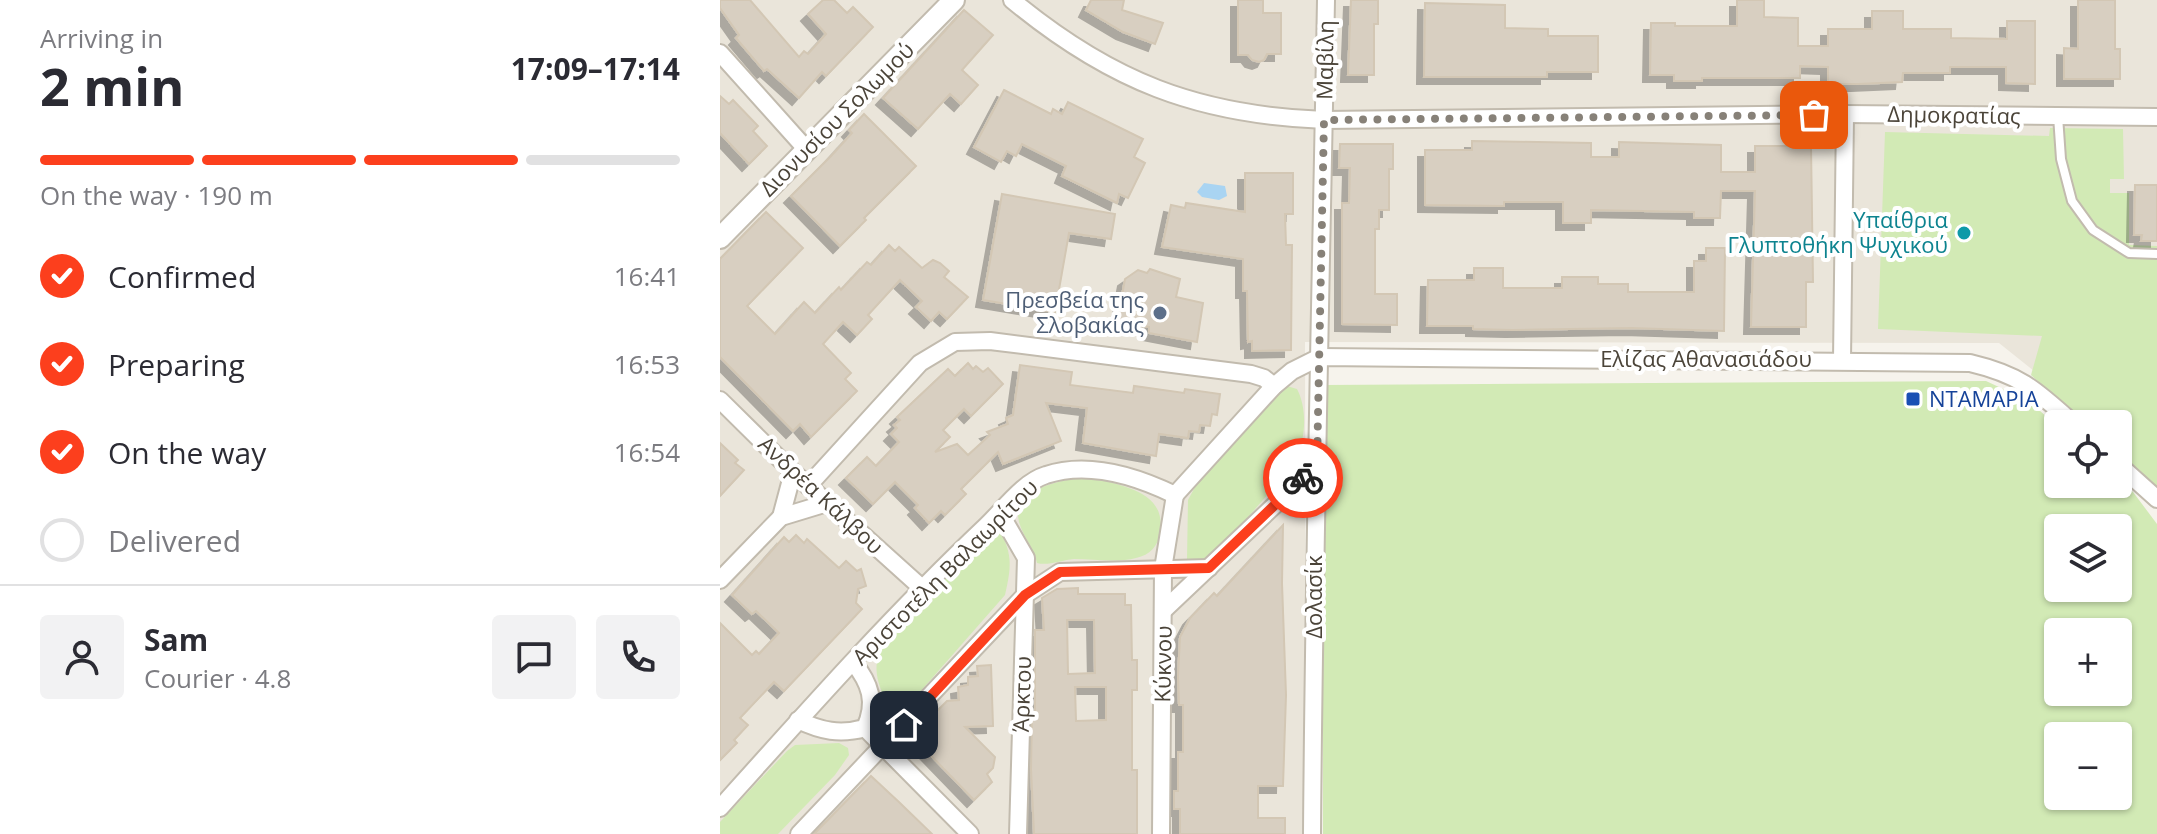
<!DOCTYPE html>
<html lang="en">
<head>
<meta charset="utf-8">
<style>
  :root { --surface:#fff; --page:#f2f2f3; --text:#2b2b33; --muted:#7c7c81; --line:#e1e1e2; --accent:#fc3f1d }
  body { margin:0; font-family:"Open Sans",sans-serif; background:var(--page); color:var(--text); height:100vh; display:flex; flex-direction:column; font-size:30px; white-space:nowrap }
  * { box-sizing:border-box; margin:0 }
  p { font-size:26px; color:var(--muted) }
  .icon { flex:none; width:44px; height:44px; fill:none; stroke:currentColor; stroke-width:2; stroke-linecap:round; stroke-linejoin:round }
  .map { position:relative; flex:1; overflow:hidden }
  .panel { display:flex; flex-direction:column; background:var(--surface); width:720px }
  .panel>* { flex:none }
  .tools { position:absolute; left:1324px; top:410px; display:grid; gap:16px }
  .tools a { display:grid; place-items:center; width:88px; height:88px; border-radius:8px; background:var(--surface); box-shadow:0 2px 6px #0004; font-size:40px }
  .pin { position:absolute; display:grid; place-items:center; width:68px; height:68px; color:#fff; margin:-34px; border-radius:16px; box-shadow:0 4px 12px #0006 }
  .courier { position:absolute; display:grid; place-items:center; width:80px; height:80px; margin:-40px; border:6px solid #fc3f1d; border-radius:50%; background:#fff; color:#222; box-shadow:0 2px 10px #0007 }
  .head em { font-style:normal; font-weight:700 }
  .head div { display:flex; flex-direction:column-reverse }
  .head { display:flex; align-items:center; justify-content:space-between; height:136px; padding:0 40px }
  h1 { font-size:52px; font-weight:700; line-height:60px }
  .bar { display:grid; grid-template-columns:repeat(4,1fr); gap:12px 8px; align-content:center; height:96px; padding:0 40px }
  .bar i { height:10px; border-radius:6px; background:var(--line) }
  .bar .on { background:var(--accent) }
  .bar p { grid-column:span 4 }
  .line { display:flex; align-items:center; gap:20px; padding:0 40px; border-top:2px solid var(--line) }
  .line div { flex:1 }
  .round { display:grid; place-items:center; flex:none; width:84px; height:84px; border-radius:8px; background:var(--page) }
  ol { padding:0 40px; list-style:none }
  li { display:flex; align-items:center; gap:24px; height:88px }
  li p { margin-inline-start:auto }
  li .icon { padding:8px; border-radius:50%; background:var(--accent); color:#fff; stroke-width:4 }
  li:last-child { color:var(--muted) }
  li i { width:44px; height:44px; border:4px solid var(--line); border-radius:50% }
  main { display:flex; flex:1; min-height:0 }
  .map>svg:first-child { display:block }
</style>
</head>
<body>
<main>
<section class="panel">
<div class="head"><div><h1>2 min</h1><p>Arriving in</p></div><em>17:09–17:14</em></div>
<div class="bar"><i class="on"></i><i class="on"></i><i class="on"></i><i></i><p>On the way · 190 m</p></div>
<ol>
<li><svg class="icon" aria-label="check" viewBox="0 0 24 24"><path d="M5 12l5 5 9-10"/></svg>Confirmed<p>16:41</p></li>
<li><svg class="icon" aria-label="check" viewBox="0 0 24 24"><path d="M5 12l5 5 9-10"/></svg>Preparing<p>16:53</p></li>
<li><svg class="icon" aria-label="check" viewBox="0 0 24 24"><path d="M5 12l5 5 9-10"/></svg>On the way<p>16:54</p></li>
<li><i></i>Delivered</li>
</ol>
<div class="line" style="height:144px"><a class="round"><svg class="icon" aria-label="person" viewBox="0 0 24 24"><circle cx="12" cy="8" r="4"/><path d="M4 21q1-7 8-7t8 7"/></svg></a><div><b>Sam</b><p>Courier · 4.8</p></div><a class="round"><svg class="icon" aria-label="chat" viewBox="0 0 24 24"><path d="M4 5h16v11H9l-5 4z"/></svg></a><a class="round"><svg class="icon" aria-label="phone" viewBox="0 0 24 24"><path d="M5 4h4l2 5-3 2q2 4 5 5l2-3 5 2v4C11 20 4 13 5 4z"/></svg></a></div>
</section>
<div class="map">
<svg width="1437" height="834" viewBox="0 0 1437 834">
  <defs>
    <filter id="shadow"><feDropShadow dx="-7" dy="7" stdDeviation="0" flood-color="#0004"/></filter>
  </defs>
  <rect width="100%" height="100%" fill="#f6f3ec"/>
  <path fill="#eae5da" d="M0,0H1437V469L1398,424H1380L1279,343L585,342L586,834H0Z"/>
  <g fill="#d2eab5" fill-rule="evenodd">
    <path d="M1330,128L1403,129L1404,179H1390V193H1409V245L1437,246V490L1398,454V424H1365L1311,375L1322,336L1158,329L1165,132L1329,136Z"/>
    <path d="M1266,381L1309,401L1338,427V484H1398V480L1413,492L1437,524V834H603V385ZM1338,528H1398V588H1338ZM1338,632H1398V692H1338ZM1338,736H1398V796H1338Z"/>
    <path d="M567,386L577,389C587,408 586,436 577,456C571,470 499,552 486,559C480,561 473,560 467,560L468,500L475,487L555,396Z"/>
    <path d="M372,477C403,487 447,491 440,533C438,546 430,555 416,558C398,563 373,559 354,559C342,560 328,566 317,563C314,547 299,532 298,516C297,485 352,478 372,477Z"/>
    <path d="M280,531C293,555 291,568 285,595L192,701L178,710L169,707C161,692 152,672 159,654C167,635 260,538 280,531Z"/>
    <path d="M119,743L128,748L129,755L115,775L58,834H0V822L67,751L75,745Z"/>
  </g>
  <path fill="#a9d4f2" d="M484,183L505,186L507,196L499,200L482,197L477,192Z"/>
  <g fill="#d8cfc1" stroke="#d3c7b4" stroke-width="2" fill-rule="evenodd" filter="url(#shadow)">
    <path d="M0,0H30L79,57L84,51L88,54L106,34L88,14L103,0H114L127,13L133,7L153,27L106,76L102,72L79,98L47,69L44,71L16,38L19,35L0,8Z"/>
    <path d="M371,0H404L402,10L443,23L435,44L403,32L366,10Z"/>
    <path d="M518,0H543V13H561V54H547L544,60L539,62L532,60L528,55H518Z"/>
    <path d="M631,0H658V24H654V75H628Z"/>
    <path d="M1017,0H1044V17L1078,18V46H1108V29H1152V11H1183V29H1231V38L1287,39V21H1315V84L1286,83V67H1230V73H1183L1182,82L1138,84H1108V67L1080,66V78H982V81H954V75H930L931,23H955V26H1017Z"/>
    <path d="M1358,0H1395V49H1400V79H1344V48L1358,49Z"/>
    <path d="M705,3L785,5V28L828,29V36H878V72H827V77H704Z"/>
    <path d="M244,10L273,35L242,70L258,85L241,104L230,94L198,129L163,98Z"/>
    <path d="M284,90L331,114L333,109L342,114L348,102L423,139L414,157L425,163L408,198L399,194L397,203L342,176L346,166L302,144L296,156L287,151L281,162L254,147Z"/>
    <path d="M0,96L9,104L13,100L38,126L33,131L47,146L29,164L0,133Z"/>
    <path d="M144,114L196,166L144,218L146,220L120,246L71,196L112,155L132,133L129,130Z"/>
    <path d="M752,141L871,143V157H899V142L1001,145V172H1035V146H1091L1093,282H1086V327H1031L1035,191H1001L1000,218H974V212L871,210V223H843V202H784V206L705,205V150H752Z"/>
    <path d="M620,144H673V169H669V210H659V229H655V294H677V325L622,324V203H629L630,168H619Z"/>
    <path d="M525,173H573V214H565L566,245H572L571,350L532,351V341L528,342L527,291H523V259L442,247L451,205L465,208L466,203L525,212Z"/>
    <path d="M1415,185H1437V241H1421L1422,235H1414Z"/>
    <path d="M282,194L395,214L391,239L349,233L335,312L263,300Z"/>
    <path d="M46,212L83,248L27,306L55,334L84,302L95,313L119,287L121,290L147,262L151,265L169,245L175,251L179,247L202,268L213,260L220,263L229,271L224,277L248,297L227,319L219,312L211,321L196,307L202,301L180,280L148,315L152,319L137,335L123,322L103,344L131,373L125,379L137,391L91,437L80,424L73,431L0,357V259Z"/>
    <path d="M986,248H1005L1004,331L911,328L792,330L753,329V326H707L708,280H754V268H783V288H842V277H878V284H908V292H974V261H986Z"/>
    <path d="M430,269L460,279L456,297L483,303L477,342L429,333V327L397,323L405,279L418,270L427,273Z"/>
    <path d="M248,363L253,369L256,366L263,372L268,368L283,384L251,416L244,409L223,430L230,437L215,452L237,444L248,455L270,435L267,432L288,424L286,418L293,415L300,365L352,372L350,385L413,393L414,386L464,393L465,389L500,394L497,415L492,414L490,426L480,425L479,432L469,431L468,438L439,434L436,456L363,443L367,408L326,403L341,441L283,464L278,452L241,489L246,494L225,515L221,511L209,523L195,508L198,505L175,482L153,504L126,478L147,457L156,466L179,442L171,434L177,428L174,425L180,420L177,417L228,369L235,376Z"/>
    <path d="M0,443L18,460L15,463L24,470L0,496Z"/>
    <path d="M563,525L562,583L566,695L563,786H538V818H565V834H460V809H454V791H458V752H463V705H459L458,676L460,637L470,618L494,593L497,596Z"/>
    <path d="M76,535L84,543L87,539L119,568L126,561L137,571L141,569L146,586L138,589L136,603L142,609L64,691L54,682L20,718L28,725L14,740L17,743L0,760V623L32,655L36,651L39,654L59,633L36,611L32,614L12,595L64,537L69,542Z"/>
    <path d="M358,588V594H405V605H411L412,660H417V690H412V770H417V834H314L311,769L312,715H315V630H324L322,598L337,589ZM347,620H374L375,673L348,674ZM355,687H386V720L356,721Z"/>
    <path d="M271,665L273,726L245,727L275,757L273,768L267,774L272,782L254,800L192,736L227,701L239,700L238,687L248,685V677L258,676L257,666Z"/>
    <path d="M151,776L180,803L212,834H94Z"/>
  </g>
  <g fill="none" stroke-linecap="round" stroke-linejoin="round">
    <g stroke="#c2bbae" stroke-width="12">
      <path id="service" d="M1338,116L1341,159L1352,201L1373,230L1409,253L1437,254"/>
    </g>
    <g stroke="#c2bbae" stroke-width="20">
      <g id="minor">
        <path d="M292,0C390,81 477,115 604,120L1125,114L1437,117"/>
        <path d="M0,53L87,150"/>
        <path d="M1122,360L1125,114"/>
        <path d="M0,400L73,472L203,589"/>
        <path d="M1398,464L1437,499"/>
        <path d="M88,486L200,363L235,342L270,341L531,374L544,378L554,386"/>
        <path d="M455,495L554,386L572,371L600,357L1250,363C1301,375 1316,390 1354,424"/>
        <path d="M280,513L306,558L298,834"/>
        <path d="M61,517L73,472"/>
        <path d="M0,580L61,517L107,503"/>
        <path d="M444,610L597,465"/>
        <path d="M78,720C101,731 120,735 145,728C157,702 150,683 133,662"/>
        <path d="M145,728L250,834"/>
        <path d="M0,808C86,712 172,615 266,526C284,509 303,482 326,475C368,461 416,476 455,495"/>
        <path d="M79,834L305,595L340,572L489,568"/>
        <path d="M441,834L443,569L455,495"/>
        <path d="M592,834C594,556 601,278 606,0"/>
      </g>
    </g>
    <g stroke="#c2bbae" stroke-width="24">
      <path id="tertiary" d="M0,238L234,0"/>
    </g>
    <use href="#service" stroke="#fff" stroke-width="8"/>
    <use href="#minor" stroke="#fff" stroke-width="16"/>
    <use href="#tertiary" stroke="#fff" stroke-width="20"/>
  </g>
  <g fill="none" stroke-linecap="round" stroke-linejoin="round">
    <path stroke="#878178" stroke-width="8" stroke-dasharray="0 14.4" d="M583,478L597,465L604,120L1094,115"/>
    <path stroke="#fc3f1d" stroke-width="10" d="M184,725L305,595L340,572L489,568L583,478"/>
  </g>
  <circle fill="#0f9aa8" stroke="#fff" stroke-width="3" cx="1244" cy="233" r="8"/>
  <circle fill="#5c6f8a" stroke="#fff" stroke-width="3" cx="440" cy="313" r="8"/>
  <rect fill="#1a4fb4" stroke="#fff" stroke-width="3" x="1185" y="391" width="16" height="16" rx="4"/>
  <g text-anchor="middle" stroke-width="8" stroke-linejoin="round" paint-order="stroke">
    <g font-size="22" fill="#4b4439" stroke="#fff">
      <text transform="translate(605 60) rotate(-89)" y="8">Μαβίλη</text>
      <text transform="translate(1234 115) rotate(1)" y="8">Δημοκρατίας</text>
      <text transform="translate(117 119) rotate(-45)" y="8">Διονυσίου Σολωμού</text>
      <text x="986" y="367">Ελίζας Αθανασιάδου</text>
      <text transform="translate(101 495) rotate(43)" y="8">Ανδρέα Κάλβου</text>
      <text transform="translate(225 572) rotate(-45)" y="8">Αριστοτέλη Βαλαωρίτου</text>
      <text transform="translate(594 597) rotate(-90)" y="8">Δολασίκ</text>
      <text transform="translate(443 664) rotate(-89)" y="8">Κύκνου</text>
      <text transform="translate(302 694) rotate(-88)" y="8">Άρκτου</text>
    </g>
    <g font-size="22" fill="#0d838f" stroke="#fff" text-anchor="end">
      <text x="1228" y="228">Υπαίθρια<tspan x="1228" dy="25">Γλυπτοθήκη Ψυχικού</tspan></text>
    </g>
    <g font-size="22" fill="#4e5e75" stroke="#fff" text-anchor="end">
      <text x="424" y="308">Πρεσβεία της<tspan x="424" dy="25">Σλοβακίας</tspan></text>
    </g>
    <g font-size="22" fill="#164399" stroke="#fff" text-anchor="start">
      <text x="1209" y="407">ΝΤΑΜΑΡΙΑ</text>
    </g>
  </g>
</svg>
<div class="tools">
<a><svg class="icon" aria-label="locate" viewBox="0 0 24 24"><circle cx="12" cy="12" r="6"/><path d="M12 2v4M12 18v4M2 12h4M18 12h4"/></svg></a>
<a><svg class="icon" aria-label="layers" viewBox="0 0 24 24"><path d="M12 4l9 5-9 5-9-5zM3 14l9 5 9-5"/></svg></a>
<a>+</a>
<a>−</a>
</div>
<div class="pin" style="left:1094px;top:115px;background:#ea580c"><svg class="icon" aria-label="bag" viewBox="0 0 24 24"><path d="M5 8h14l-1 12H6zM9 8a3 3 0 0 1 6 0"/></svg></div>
<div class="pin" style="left:184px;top:725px;background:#1f2937"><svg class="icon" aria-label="home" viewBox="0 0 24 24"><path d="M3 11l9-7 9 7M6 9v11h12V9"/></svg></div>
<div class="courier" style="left:583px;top:478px"><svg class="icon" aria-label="bike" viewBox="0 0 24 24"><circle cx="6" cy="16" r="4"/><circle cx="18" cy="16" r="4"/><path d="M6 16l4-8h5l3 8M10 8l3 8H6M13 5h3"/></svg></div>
</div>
</main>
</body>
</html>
